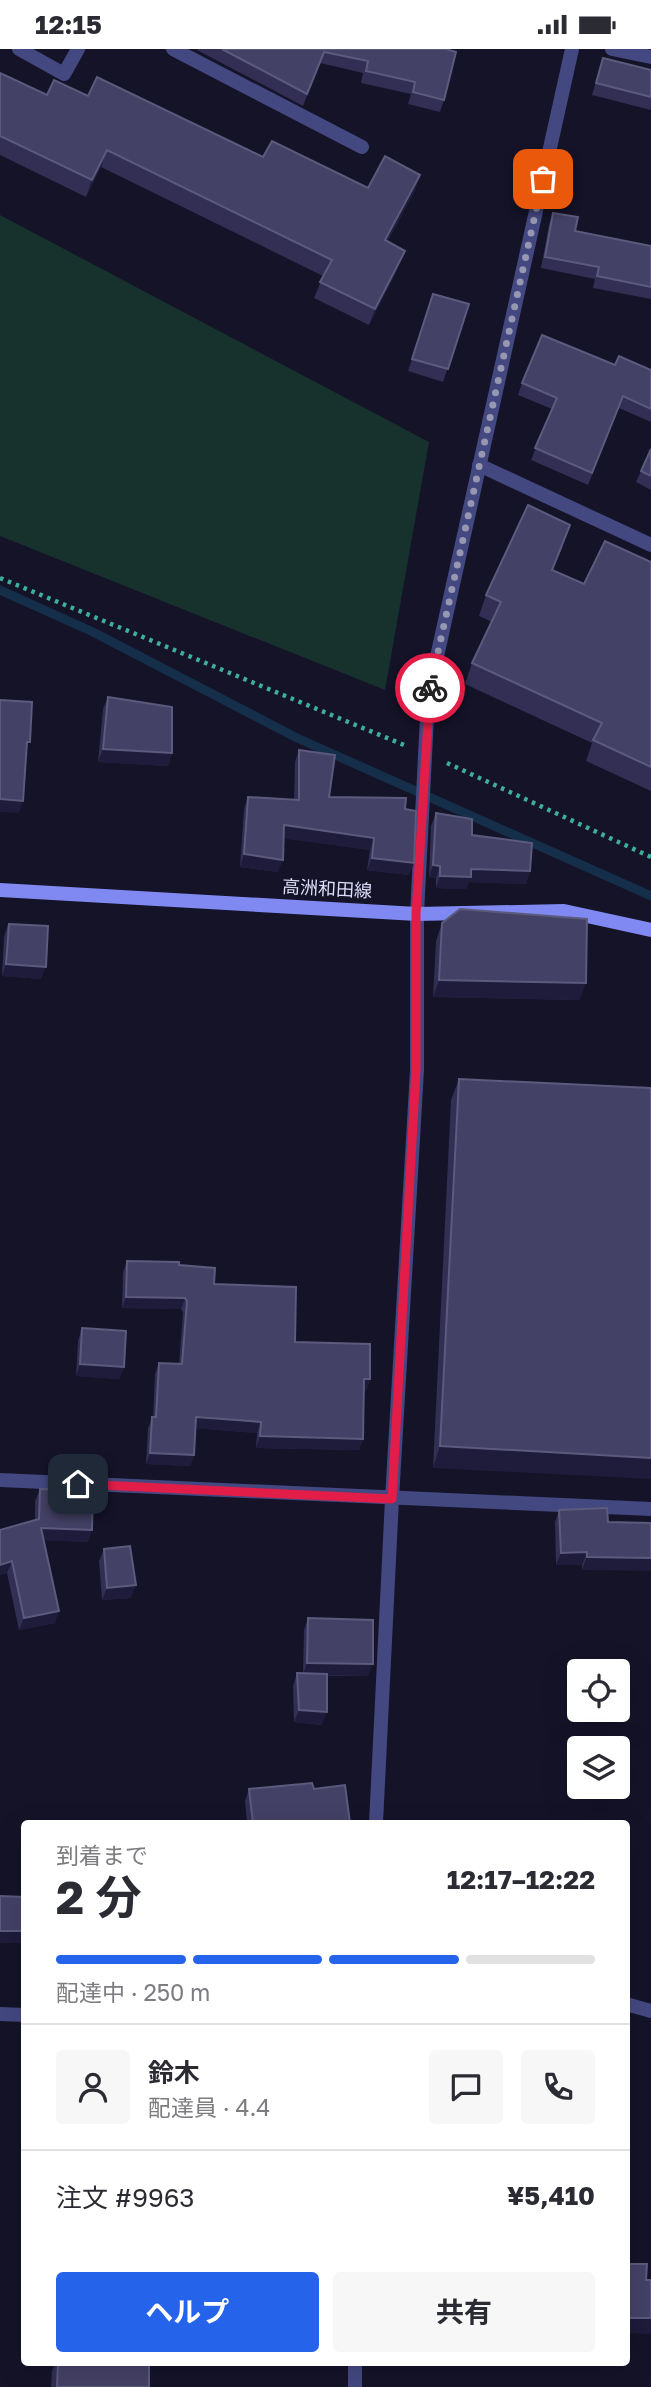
<!DOCTYPE html>
<html lang="ja">
<head>
<meta charset="utf-8">
<style>
  :root { --surface:#fff; --page:#f7f7f7; --text:#2b2b33; --muted:#7c7c81; --line:#e1e1e2; --accent:#2563eb }
  body { margin:0; font-family:"Golos Text","Noto Sans JP",sans-serif; background:var(--page); color:var(--text); height:100vh; display:flex; flex-direction:column; font-size:26px; white-space:nowrap }
  * { box-sizing:border-box; margin:0 }
  p { font-size:23px; color:var(--muted) }
  .icon { flex:none; width:38px; height:38px; fill:none; stroke:currentColor; stroke-width:2; stroke-linecap:round; stroke-linejoin:round }
  .map { position:relative; flex:1; overflow:hidden }
  .sheet { position:absolute; left:21px; top:1771px; width:609px; height:546px; display:flex; flex-direction:column; background:var(--surface); border-radius:7px; box-shadow:0 7px 28px #0002 }
  .sheet>* { flex:none }
  .fabs { position:absolute; left:567px; top:1610px; display:grid; gap:14px }
  .fabs a { display:grid; place-items:center; width:63px; height:63px; border-radius:7px; background:var(--surface); box-shadow:0 7px 28px #0002; font-size:35px }
  .pin { position:absolute; display:grid; place-items:center; width:60px; height:60px; color:#fff; margin:-30px; border-radius:14px; box-shadow:0 4px 10px #0006 }
  .courier { position:absolute; display:grid; place-items:center; width:70px; height:70px; margin:-35px; border:5px solid #e11d48; border-radius:50%; background:#fff; color:#222; box-shadow:0 2px 9px #0007 }
  .summary em { font-style:normal; font-weight:700 }
  .summary div { display:flex; flex-direction:column-reverse }
  .summary { display:flex; align-items:center; justify-content:space-between; height:119px; padding:0 35px }
  h1 { font-size:46px; font-weight:700; line-height:52px }
  .bar { display:grid; grid-template-columns:repeat(4,1fr); gap:10px 7px; align-content:center; height:84px; padding:0 35px }
  .bar i { height:9px; border-radius:5px; background:var(--line) }
  .bar .selected { background:var(--accent) }
  .bar p { grid-column:span 4 }
  .line { display:flex; align-items:center; gap:18px; padding:0 35px; border-top:2px solid var(--line) }
  .line div { flex:1 }
  .round { display:grid; place-items:center; flex:none; width:74px; height:74px; border-radius:7px; background:var(--page) }
  .button { display:flex; gap:14px; margin-top:auto; padding:14px 35px }
  .button a { flex:1; height:80px; border-radius:7px; background:var(--accent); color:#fff; font-size:28px; font-weight:700; line-height:80px; text-align:center }
  .button a+a { background:var(--page); color:var(--text) }
  .status { display:flex; justify-content:space-between; align-items:center; height:49px; padding:0 35px; background:var(--surface); direction:ltr }
  .status svg { height:19px; fill:currentColor }
  .map>svg:first-child { display:block }
</style>
</head>
<body>
<div class="status"><b>12:15</b><svg viewBox="0 0 49 12"><path d="M0 12V9h3v3zM5 12V6h3v6zM10 12V3h3v9zM15 12V0h3v12zM26 1h20v11H26zM47 4h2v5h-2z"/></svg></div>
<div class="map">
<svg width="651" height="2338" viewBox="0 0 651 2338">
  <rect width="100%" height="100%" fill="#141328"/>
  <path fill="#17312d" d="M0,166L429,393L385,641L0,487Z"/>
  <g fill="none" stroke-linecap="round" stroke-linejoin="round">
    <path stroke="#152f4a" stroke-width="9" d="M0,541L93,583L297,689L651,847"/>
    <g stroke="#3eaf9b" stroke-width="4.5" stroke-dasharray="3.5 5" stroke-linecap="butt">
      <path d="M0,529L404,696"/>
      <path d="M447,714L651,808"/>
    </g>
    <g stroke="#444881" stroke-width="14">
      <path d="M19,0L64,25L78,0"/>
      <path d="M173,0L362,98"/>
      <path d="M376,1774L392,1450"/>
      <path d="M626,1955L651,1962"/>
      <path d="M0,1965L24,1966"/>
      <path d="M355,2338V2314"/>
    </g>
    <g stroke="#444881" stroke-width="14">
      <path d="M479,416L651,496"/>
      <path d="M0,1431L651,1460"/>
      <path d="M392,1450L417,1021V865L428,648L572,0"/>
    </g>
    <path stroke="#444881" stroke-width="14" d="M612,0L651,8"/>
    <path stroke="#7f89f1" stroke-width="14" d="M0,841L417,865L564,862L651,881"/>
  </g>
  <g fill="#322e54">
    <path d="M198,0H446L444,51L440,63L408,55L411,45L361,34L363,24L320,14L303,57L197,1Z"/>
    <path d="M603,9L651,21V61L592,46Z"/>
    <path d="M0,24L47,46L88,47L263,108L368,139L420,126L414,143L387,193L398,219L369,276L314,249L323,227L101,118L86,148L0,106Z"/>
    <path d="M553,164L575,182L651,197V250L593,239L595,230L541,219L549,176Z"/>
    <path d="M433,245L469,255L443,333L408,322Z"/>
    <path d="M615,316L651,321V373L619,359L588,436L531,411L552,360L518,346L522,334Z"/>
    <path d="M651,400V441L636,433Z"/>
    <path d="M563,497L553,521L584,535L651,513V742L586,712L592,694L465,635L472,614L492,573L479,567L486,546Z"/>
    <path d="M108,648L172,704L168,717L98,713L103,660Z"/>
    <path d="M299,701L329,748L405,760L409,826L367,821L370,801L284,789L278,823L240,818L244,760L248,748L294,751L295,713Z"/>
    <path d="M436,764L530,822L526,835L469,833L466,840L436,839V829L429,828L431,777Z"/>
    <path d="M442,874L580,951L433,948L436,892Z"/>
    <path d="M8,875L41,930L2,927L4,888Z"/>
    <path d="M459,1030L651,1039L433,1419L451,1051Z"/>
    <path d="M127,1212L179,1216L214,1235L295,1293L370,1330L366,1342H364L363,1390L359,1401L256,1399L257,1384L195,1379L194,1406L190,1417L146,1415L148,1379L153,1368L155,1325L159,1314L179,1315L183,1264L181,1260L122,1259L123,1223Z"/>
    <path d="M82,1279L124,1318L119,1330L76,1327L78,1292Z"/>
    <path d="M40,1440L88,1493L44,1491L55,1574L19,1581L7,1524L0,1526V1481L35,1471V1452Z"/>
    <path d="M607,1459L582,1521V1516H556L555,1473L559,1461Z"/>
    <path d="M104,1500L131,1549L102,1551L99,1512Z"/>
    <path d="M308,1569L368,1627H327L322,1676L294,1673L293,1637L297,1624H303L304,1581Z"/>
    <path d="M249,1740H314L350,1774H247L245,1752Z"/>
    <path d="M55,2314H58L149,2338H51L52,2322Z"/>
  </g>
  <g fill="#1e1b3b">
    <path d="M107,101L101,118L86,148L92,131Z"/>
    <path d="M420,126L414,143L378,208L385,191Z"/>
    <path d="M405,202L398,219L369,276L375,260Z"/>
    <path d="M103,700L172,704L168,717L98,713Z"/>
    <path d="M0,750L23,752L19,764L0,763Z"/>
    <path d="M284,776L374,789L370,801L279,789Z"/>
    <path d="M244,805L283,811L278,823L240,818Z"/>
    <path d="M372,809L414,814L409,826L367,821Z"/>
    <path d="M433,816L440,817L436,829L429,828Z"/>
    <path d="M471,820L530,822L526,835L469,833L466,840L436,839L440,827Z"/>
    <path d="M6,915L46,918L41,930L2,927Z"/>
    <path d="M439,931L586,934L580,951L433,948Z"/>
    <path d="M126,1248L185,1249L181,1260L122,1259Z"/>
    <path d="M80,1315L124,1318L119,1330L76,1327Z"/>
    <path d="M364,1330H370L366,1342H360Z"/>
    <path d="M196,1368L261,1373L257,1384L192,1379Z"/>
    <path d="M260,1387L363,1390L359,1401L256,1399Z"/>
    <path d="M440,1397L651,1409V1430L433,1419Z"/>
    <path d="M150,1404L194,1406L190,1417L146,1415Z"/>
    <path d="M41,1479L92,1481L88,1493L37,1491Z"/>
    <path d="M587,1503L582,1516H556L561,1504Z"/>
    <path d="M587,1508L651,1509V1522L582,1521Z"/>
    <path d="M12,1512L7,1524L0,1526V1516Z"/>
    <path d="M136,1536L131,1549L102,1551L107,1539Z"/>
    <path d="M59,1562L55,1574L19,1581L24,1569Z"/>
    <path d="M307,1614L373,1615L368,1627L303,1626Z"/>
    <path d="M299,1661L327,1663L322,1676L294,1673Z"/>
    <rect x="0" y="1882" width="24" height="12"/>
    <path d="M626,2269H651V2285L626,2284Z"/>
  </g>
  <g fill="#444166" stroke="#5c5a7d" stroke-width="2">
    <path d="M222,0H446L456,3L444,51L413,43L415,33L366,22L368,12L324,3L307,45Z"/>
    <path d="M603,9L651,21V48L596,34Z"/>
    <path d="M0,24L47,46L54,31L88,47L97,28L263,108L272,92L368,139L385,107L420,126L385,191L405,202L375,260L320,233L332,211L107,101L92,131L0,87Z"/>
    <path d="M553,164L578,168L575,182L651,197V238L597,227L599,218L545,208Z"/>
    <path d="M433,245L469,255L448,320L412,310Z"/>
    <path d="M542,286L615,316L619,307L651,321V360L623,347L592,424L535,399L557,349L522,334Z"/>
    <path d="M651,400V427L641,422Z"/>
    <path d="M528,456L570,476L552,521L584,535L605,492L651,513V718L593,691L602,674L472,614L501,553L486,546Z"/>
    <path d="M108,648L172,658V704L103,700Z"/>
    <path d="M0,651L32,653L30,693H27L23,752L0,750Z"/>
    <path d="M299,701L335,706L329,748L406,749L405,760L416,762L414,814L372,809L374,789L284,776L283,811L244,805L248,748L299,751Z"/>
    <path d="M436,764L472,770V786L532,794L530,822L471,820V828L440,827V817L433,816Z"/>
    <path d="M460,860L587,870L586,934L439,931L442,874Z"/>
    <path d="M9,875L48,877L46,918L6,915Z"/>
    <path d="M459,1030L651,1039V1409L440,1397Z"/>
    <path d="M127,1212L179,1213V1216L215,1219L214,1235L296,1238L295,1293L370,1295V1330H364L363,1390L260,1387L261,1373L196,1368L194,1406L150,1404L152,1368H156L159,1314L182,1315L187,1252L185,1249L126,1248Z"/>
    <path d="M82,1279L126,1282L124,1318L80,1315Z"/>
    <path d="M40,1440L93,1441L92,1481L41,1479L59,1562L24,1569L12,1512L0,1516V1481L39,1470Z"/>
    <path d="M607,1459L608,1473L651,1474V1509L587,1508V1503L561,1504L559,1461Z"/>
    <path d="M130,1497L136,1536L107,1539L104,1500Z"/>
    <path d="M308,1569L373,1571V1615L307,1614Z"/>
    <path d="M297,1624L327,1625V1663L299,1661Z"/>
    <path d="M312,1734L314,1740L345,1736L350,1774H253L249,1740Z"/>
    <path d="M0,1847L24,1848V1882H0Z"/>
    <path d="M626,2215H647L646,2231H651V2269H626Z"/>
    <path d="M58,2314H149V2338H57Z"/>
  </g>
  <g fill="none" stroke-linecap="round" stroke-linejoin="round">
    <path stroke="#9797b1" stroke-width="7" stroke-dasharray="0 12.6" d="M430,639L543,130"/>
    <path stroke="#e11d48" stroke-width="9" d="M78,1435L392,1450L416,1020V865L430,639"/>
  </g>
  <g text-anchor="middle" stroke-width="6" stroke-linejoin="round" paint-order="stroke">
    <g font-size="18" fill="#dedefb" stroke="#141328">
      <text transform="translate(327 840) rotate(3)" y="6">高洲和田線</text>
    </g>
  </g>
</svg>
<div class="fabs">
<a><svg class="icon" aria-label="locate" viewBox="0 0 24 24"><circle cx="12" cy="12" r="6"/><path d="M12 2v4M12 18v4M2 12h4M18 12h4"/></svg></a>
<a><svg class="icon" aria-label="layers" viewBox="0 0 24 24"><path d="M12 4l9 5-9 5-9-5zM3 14l9 5 9-5"/></svg></a>
</div>
<div class="pin" style="left:543px;top:130px;background:#ea580c"><svg class="icon" aria-label="bag" viewBox="0 0 24 24"><path d="M5 8h14l-1 12H6zM9 8a3 3 0 0 1 6 0"/></svg></div>
<div class="pin" style="left:78px;top:1435px;background:#1f2937"><svg class="icon" aria-label="home" viewBox="0 0 24 24"><path d="M3 11l9-7 9 7M6 9v11h12V9"/></svg></div>
<div class="courier" style="left:430px;top:639px"><svg class="icon" aria-label="bike" viewBox="0 0 24 24"><circle cx="6" cy="16" r="4"/><circle cx="18" cy="16" r="4"/><path d="M6 16l4-8h5l3 8M10 8l3 8H6M13 5h3"/></svg></div>
<section class="sheet">
<div class="summary"><div><h1>2 分</h1><p>到着まで</p></div><em>12:17–12:22</em></div>
<div class="bar"><i class="selected"></i><i class="selected"></i><i class="selected"></i><i></i><p>配達中 · 250 m</p></div>
<div class="line" style="height:126px"><a class="round"><svg class="icon" aria-label="person" viewBox="0 0 24 24"><circle cx="12" cy="8" r="4"/><path d="M4 21q1-7 8-7t8 7"/></svg></a><div><b>鈴木</b><p>配達員 · 4.4</p></div><a class="round"><svg class="icon" aria-label="chat" viewBox="0 0 24 24"><path d="M4 5h16v11H9l-5 4z"/></svg></a><a class="round"><svg class="icon" aria-label="phone" viewBox="0 0 24 24"><path d="M5 4h4l2 5-3 2q2 4 5 5l2-3 5 2v4C11 20 4 13 5 4z"/></svg></a></div>
<div class="line" style="height:91px"><div>注文 #9963</div><b>¥5,410</b></div>
<div class="button"><a>ヘルプ</a><a>共有</a></div>
</section>
</div>
</body>
</html>
